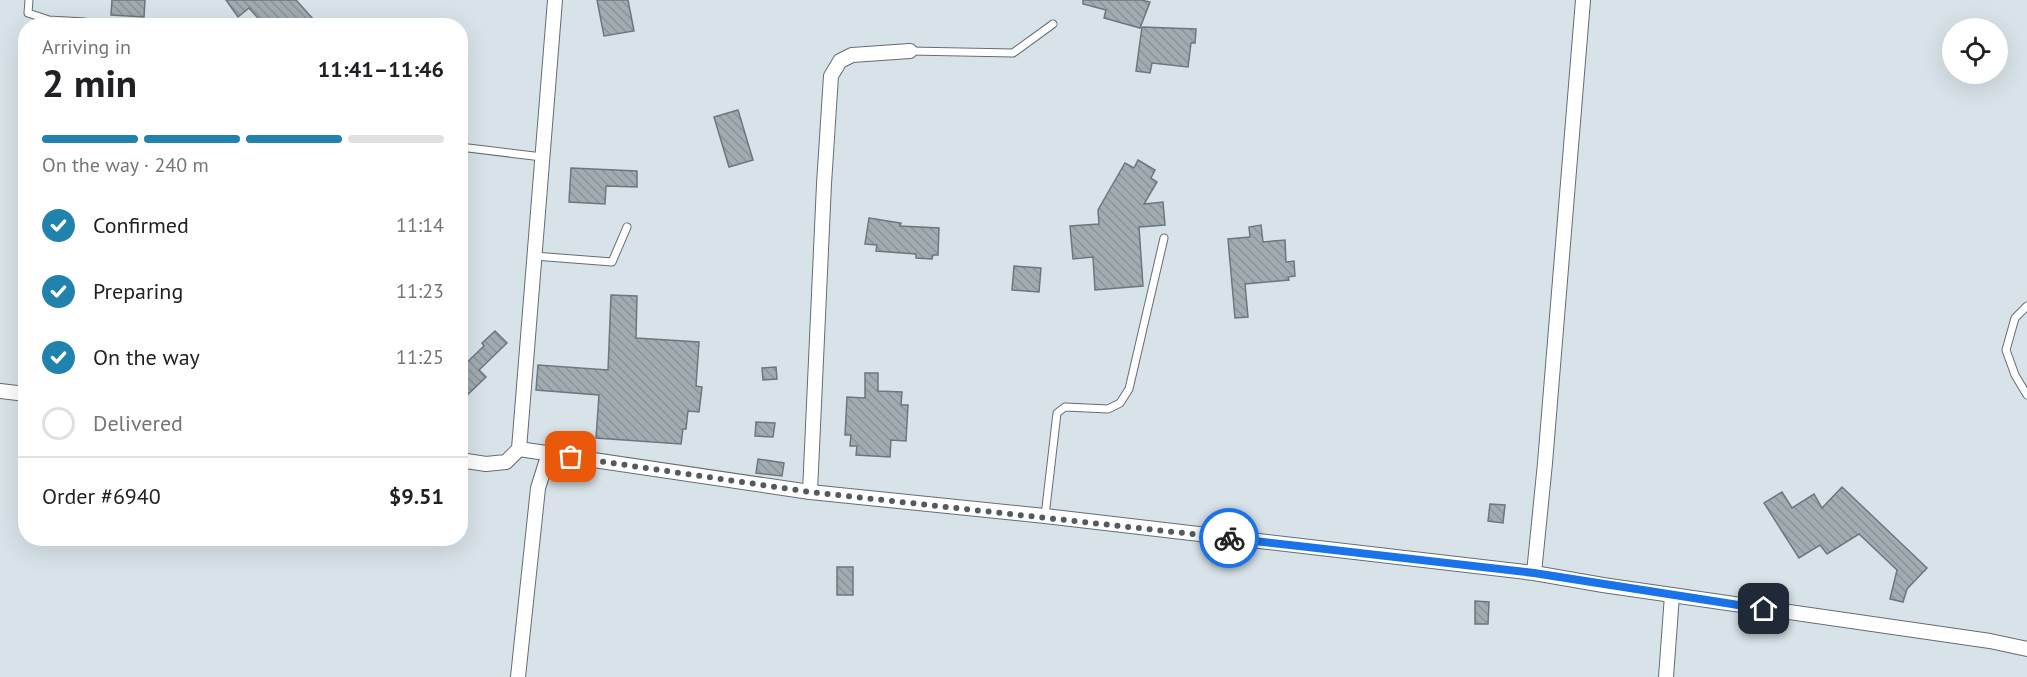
<!DOCTYPE html>
<html lang="en">
<head>
<meta charset="utf-8">
<style>
  :root { --surface:#fff; --page:#f2f2f2; --text:#202124; --muted:#757577; --line:#e0e0e0; --accent:#2082ad }
  body { margin:0; font-family:"PT Sans",sans-serif; background:var(--page); color:var(--text); height:100vh; display:flex; flex-direction:column; font-size:22px; white-space:nowrap }
  * { box-sizing:border-box; margin:0 }
  p { font-size:20px; color:var(--muted) }
  .icon { flex:none; width:33px; height:33px; fill:none; stroke:currentColor; stroke-width:2; stroke-linecap:round; stroke-linejoin:round }
  .map { position:relative; flex:1; overflow:hidden }
  .side { position:absolute; left:18px; top:18px; width:450px; height:528px; display:flex; flex-direction:column; background:var(--surface); border-radius:24px; box-shadow:0 6px 24px #0002 }
  .side>* { flex:none }
  .controls { position:absolute; left:1942px; top:18px; display:grid; gap:12px }
  .controls a { display:grid; place-items:center; width:66px; height:66px; border-radius:50%; background:var(--surface); box-shadow:0 6px 24px #0002; font-size:30px }
  .pin { position:absolute; display:grid; place-items:center; width:51px; height:51px; color:#fff; margin:-26px; border-radius:12px; box-shadow:0 3px 9px #0006 }
  .courier { position:absolute; display:grid; place-items:center; width:60px; height:60px; margin:-30px; border:4px solid #1a73e8; border-radius:50%; background:#fff; color:#222; box-shadow:0 2px 8px #0007 }
  .head em { font-style:normal; font-weight:700 }
  .head div { display:flex; flex-direction:column-reverse }
  .head { display:flex; align-items:center; justify-content:space-between; height:102px; padding:0 24px }
  h1 { font-size:39px; font-weight:700; line-height:45px }
  .bar { display:grid; grid-template-columns:repeat(4,1fr); gap:9px 6px; align-content:center; height:72px; padding:0 24px }
  .bar i { height:8px; border-radius:4px; background:var(--line) }
  .bar .on { background:var(--accent) }
  .bar p { grid-column:span 4 }
  .line { display:flex; align-items:center; gap:15px; padding:0 24px; border-top:2px solid var(--line) }
  .line div { flex:1 }
  ol { padding:0 24px; list-style:none }
  li { display:flex; align-items:center; gap:18px; height:66px }
  li p { margin-inline-start:auto }
  li .icon { padding:6px; border-radius:50%; background:var(--accent); color:#fff; stroke-width:4 }
  li:last-child { color:var(--muted) }
  li i { width:33px; height:33px; border:3px solid var(--line); border-radius:50% }
  .map>svg:first-child { display:block }
</style>
</head>
<body>
<div class="map">
<svg width="2027" height="677" viewBox="0 0 2027 677">
  <defs>
    <pattern id="building-back-hatch" width="6" height="6" patternUnits="userSpaceOnUse" patternTransform="scale(1.5)"><rect width="6" height="6" fill="#a1acb2"/><path d="M-1 5l2 2M0 0l6 6M5-1l2 2" fill="none" stroke="#899398"/></pattern>
  </defs>
  <rect width="100%" height="100%" fill="#d8e3e9"/>
  <g fill="url(#building-back-hatch)" stroke="#6d767c" stroke-width="1.5">
    <path d="M112,0H145L144,17L111,15Z"/>
    <path d="M226,0H296L313,19L306,26H265L249,8L238,17Z"/>
    <path d="M597,0H628L634,31L604,36Z"/>
    <path d="M1083,0H1141L1150,2L1140,28L1104,18L1106,10L1083,4Z"/>
    <path d="M1142,27L1196,29L1195,43H1191L1188,67L1152,63L1150,73L1136,71Z"/>
    <path d="M738,110L753,160L729,167L714,117Z"/>
    <path d="M1138,160L1155,170L1151,178L1157,182L1144,204L1163,202L1165,225L1139,227L1143,286L1095,290L1093,257L1073,259L1070,226L1099,224L1098,210L1125,163L1134,168Z"/>
    <path d="M571,168L637,171V187L606,186L605,204L569,202Z"/>
    <path d="M869,218L901,223L900,226L939,228L938,255H933L932,259L916,258V254L876,251L877,245L865,244Z"/>
    <path d="M1261,225L1263,242L1285,240L1286,262L1294,261L1295,276L1288,277L1289,280L1245,284L1248,317L1235,318L1228,239L1250,237L1249,227Z"/>
    <path d="M1014,266L1041,268L1039,292L1012,290Z"/>
    <path d="M611,295L637,296L636,338L699,342L696,386L702,387L699,412L688,411L686,429H683L681,444L596,438L599,395L536,390L538,365L608,370Z"/>
    <path d="M495,331L507,343L479,370L486,377L460,402V369L484,346L482,343Z"/>
    <path d="M776,367L777,379L763,380L762,368Z"/>
    <path d="M865,373H878V391L902,392L901,405H908L906,441L891,440L890,457L856,455L857,446H850L851,435H845L847,397L865,398Z"/>
    <path d="M756,422L775,423L773,437L755,436Z"/>
    <path d="M758,459L784,463L782,476L756,473Z"/>
    <path d="M1842,487L1927,568L1907,589L1903,602L1890,599L1897,570L1859,534L1827,554L1820,545L1799,558L1764,503L1782,492L1792,508L1814,494L1822,508Z"/>
    <path d="M1490,504L1505,505L1503,523L1488,521Z"/>
    <rect x="837" y="567" width="16" height="28"/>
    <path d="M1475,601L1489,602L1488,624H1475Z"/>
  </g>
  <g fill="none" stroke-linecap="round" stroke-linejoin="round">
    <g stroke="#646d73" stroke-width="9">
      <g id="lane">
        <path d="M29,0L28,13L49,20L85,22"/>
        <path d="M910,51L1013,53L1053,24"/>
        <path d="M460,147L542,157"/>
        <path d="M534,256L612,262L627,227"/>
        <path d="M2027,306L2015,318L2006,350L2015,375L2027,395"/>
        <path d="M1045,516L1057,413L1065,407L1108,409L1120,403L1129,389L1164,238"/>
      </g>
    </g>
    <g stroke="#646d73" stroke-width="16">
      <g id="street">
        <path d="M0,391L26,394"/>
        <path d="M519,449L810,492L1045,516L1534,573L1603,585L1990,641L2027,649"/>
        <path d="M460,460L486,464L506,462L519,449L555,0"/>
        <path d="M810,492L824,184L831,76L840,61L852,55L910,51"/>
        <path d="M1534,573L1545,463L1583,0"/>
        <path d="M518,677L538,488L549,453"/>
        <path d="M1666,677L1672,595"/>
      </g>
    </g>
    <use href="#lane" stroke="#fff" stroke-width="7"/>
    <use href="#street" stroke="#fff" stroke-width="14"/>
  </g>
  <g fill="none" stroke-linecap="round" stroke-linejoin="round">
    <path stroke="#545a5e" stroke-width="6" stroke-dasharray="0 10.8" d="M571,457L810,492L1229,538"/>
    <path stroke="#1a73e8" stroke-width="8" d="M1229,538L1534,573L1764,609"/>
  </g>
</svg>
<div class="controls">
<a><svg class="icon" aria-label="locate" viewBox="0 0 24 24"><circle cx="12" cy="12" r="6"/><path d="M12 2v4M12 18v4M2 12h4M18 12h4"/></svg></a>
</div>
<div class="pin" style="left:571px;top:457px;background:#ea580c"><svg class="icon" aria-label="bag" viewBox="0 0 24 24"><path d="M5 8h14l-1 12H6zM9 8a3 3 0 0 1 6 0"/></svg></div>
<div class="pin" style="left:1764px;top:609px;background:#1f2937"><svg class="icon" aria-label="home" viewBox="0 0 24 24"><path d="M3 11l9-7 9 7M6 9v11h12V9"/></svg></div>
<div class="courier" style="left:1229px;top:538px"><svg class="icon" aria-label="bike" viewBox="0 0 24 24"><circle cx="6" cy="16" r="4"/><circle cx="18" cy="16" r="4"/><path d="M6 16l4-8h5l3 8M10 8l3 8H6M13 5h3"/></svg></div>
<section class="side">
<div class="head"><div><h1>2 min</h1><p>Arriving in</p></div><em>11:41–11:46</em></div>
<div class="bar"><i class="on"></i><i class="on"></i><i class="on"></i><i></i><p>On the way · 240 m</p></div>
<ol>
<li><svg class="icon" aria-label="check" viewBox="0 0 24 24"><path d="M5 12l5 5 9-10"/></svg>Confirmed<p>11:14</p></li>
<li><svg class="icon" aria-label="check" viewBox="0 0 24 24"><path d="M5 12l5 5 9-10"/></svg>Preparing<p>11:23</p></li>
<li><svg class="icon" aria-label="check" viewBox="0 0 24 24"><path d="M5 12l5 5 9-10"/></svg>On the way<p>11:25</p></li>
<li><i></i>Delivered</li>
</ol>
<div class="line" style="height:78px"><div>Order #6940</div><b>$9.51</b></div>
</section>
</div>
</body>
</html>
